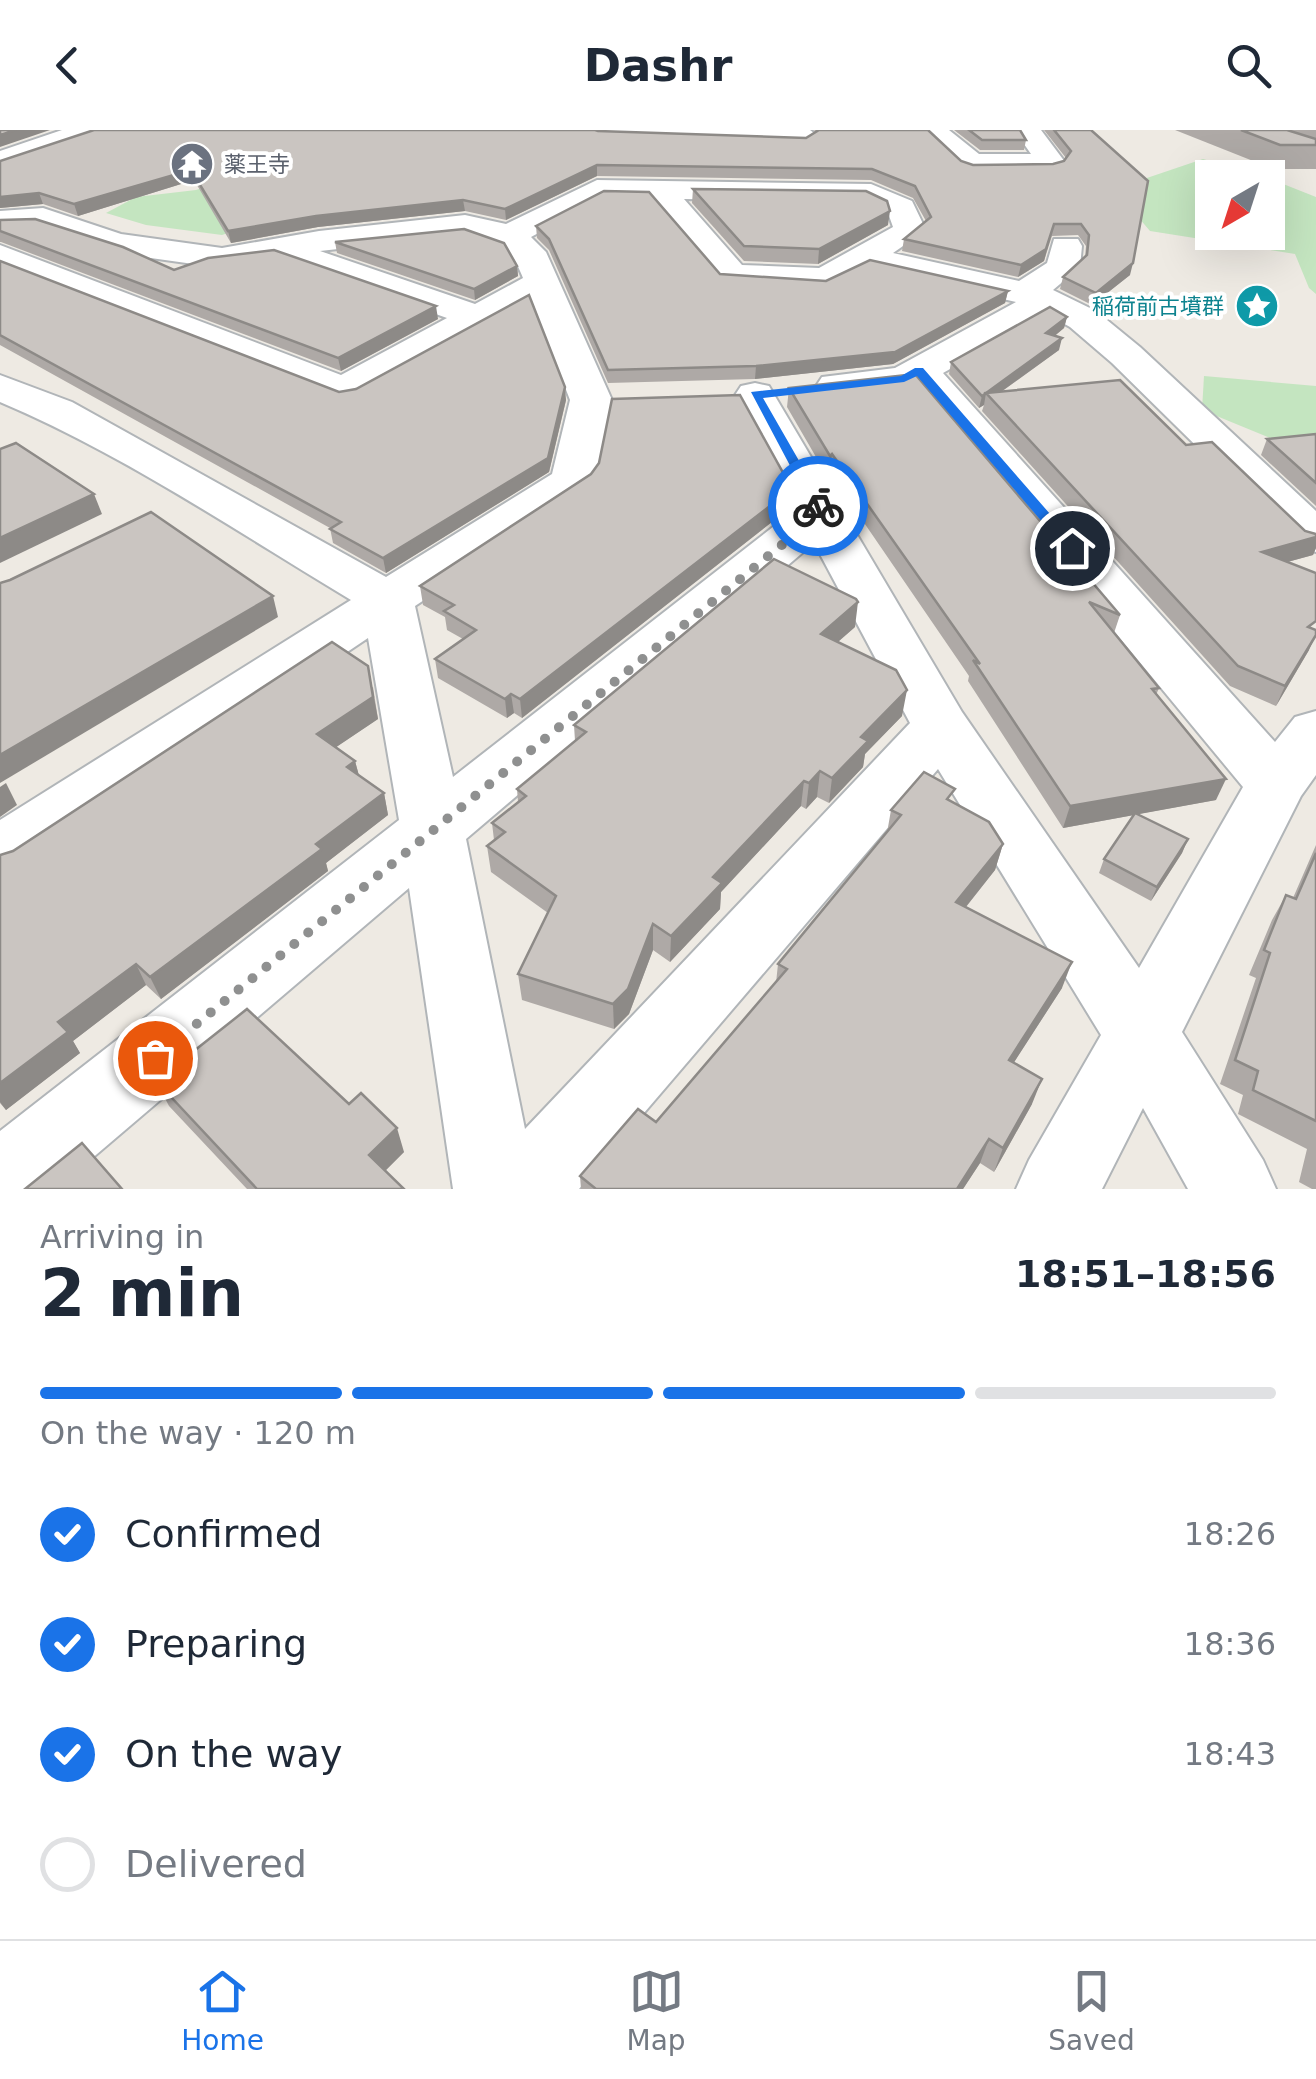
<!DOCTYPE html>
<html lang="en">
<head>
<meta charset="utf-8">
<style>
  :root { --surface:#fff; --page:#f2f2f3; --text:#1f2937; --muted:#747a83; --line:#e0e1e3; --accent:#1a73e8 }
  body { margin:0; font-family:"DejaVu Sans","Noto Sans JP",sans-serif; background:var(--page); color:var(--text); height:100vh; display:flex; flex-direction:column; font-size:38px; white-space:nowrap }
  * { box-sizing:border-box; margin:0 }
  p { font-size:32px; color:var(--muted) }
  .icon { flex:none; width:55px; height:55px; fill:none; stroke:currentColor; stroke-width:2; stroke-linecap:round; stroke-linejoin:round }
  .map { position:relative; height:1059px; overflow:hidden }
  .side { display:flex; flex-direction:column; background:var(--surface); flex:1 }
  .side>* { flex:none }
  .needle { width:65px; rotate:219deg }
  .tools { position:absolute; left:1195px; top:30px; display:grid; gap:20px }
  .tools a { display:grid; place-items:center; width:90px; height:90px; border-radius:0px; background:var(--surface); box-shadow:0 10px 40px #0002; font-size:50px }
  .pin { position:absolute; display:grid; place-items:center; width:85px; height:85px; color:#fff; margin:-42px; border:5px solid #fff; border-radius:50%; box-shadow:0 2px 10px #0007 }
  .courier { position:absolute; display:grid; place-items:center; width:100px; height:100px; margin:-50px; border:8px solid #1a73e8; border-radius:50%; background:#fff; color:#222; box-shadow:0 2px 12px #0007 }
  .summary em { font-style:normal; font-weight:700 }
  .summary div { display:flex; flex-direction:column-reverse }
  .summary { display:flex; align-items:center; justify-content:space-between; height:170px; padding:0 40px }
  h1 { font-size:65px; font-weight:700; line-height:75px }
  .bar { display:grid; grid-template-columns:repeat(4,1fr); gap:15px 10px; align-content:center; height:120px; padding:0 40px }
  .bar i { height:12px; border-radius:8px; background:var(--line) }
  .bar .current { background:var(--accent) }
  .bar p { grid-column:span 4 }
  ol { padding:0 40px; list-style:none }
  li { display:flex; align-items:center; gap:30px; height:110px }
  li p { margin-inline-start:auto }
  li .icon { padding:10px; border-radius:50%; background:var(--accent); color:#fff; stroke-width:4 }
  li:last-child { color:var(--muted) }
  li i { width:55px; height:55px; border:5px solid var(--line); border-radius:50% }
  header { display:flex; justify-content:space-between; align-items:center; height:130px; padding:0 40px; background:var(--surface); font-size:45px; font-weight:700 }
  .dock { display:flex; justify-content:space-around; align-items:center; height:140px; border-top:2px solid var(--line); background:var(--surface); font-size:28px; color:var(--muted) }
  .dock a { display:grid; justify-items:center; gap:5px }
  .dock .current { color:var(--accent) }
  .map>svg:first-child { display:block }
</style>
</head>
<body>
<header><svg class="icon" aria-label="back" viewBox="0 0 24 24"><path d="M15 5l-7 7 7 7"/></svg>Dashr<svg class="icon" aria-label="search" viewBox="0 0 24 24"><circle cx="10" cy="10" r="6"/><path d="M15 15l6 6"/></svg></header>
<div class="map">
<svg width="1316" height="1059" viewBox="0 0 1316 1059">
  <rect width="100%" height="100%" fill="#eeeae3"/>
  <g fill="#c4e5c0">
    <path d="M1203,29L1265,47L1212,48V102H1268V48L1316,67V164L1309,158L1295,124L1150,101L1127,74L1138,51Z"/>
    <path d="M262,38L265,90L222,105L146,95L106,83L136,67L196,60Z"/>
    <path d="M1204,246L1316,256V307L1287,315L1202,280Z"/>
  </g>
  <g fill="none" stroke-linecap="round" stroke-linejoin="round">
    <g stroke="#b1b5b8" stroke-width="4">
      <g id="minor">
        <path d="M62,0H102L98,6L0,39V21Z"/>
        <path d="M585,0H810L819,7L805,15L598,8Z"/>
        <path d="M919,0H949L979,24H1031L1014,0H1041L1065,32L1061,38L1051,41L972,42L962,39Z"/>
        <path d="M597,50L871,54L912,71L926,100L893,123L1019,151L1047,133L1054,109H1078L1082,116L1080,137L1053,160L1096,181L1140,217L1316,381V422L1299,417L1112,233L1070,197L1047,184L943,243L1275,612L1295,587L1316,581V645L1301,666L1182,902L1263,1030L1276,1059H1188L1143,978L1102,1059H1016L1029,1030L1101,905L938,639L579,1059H453L409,758L56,1059H0V1001L399,690L368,508L23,740L0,747V690L351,470C236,401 123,324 0,272V245L72,272L386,447L552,344L570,270L532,172L357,269L343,272L0,137V115L341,245L447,188L277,128L222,138L115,123L40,97L0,99V81L43,78L121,104L222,118L319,101L465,85L506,94ZM603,68L651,69L720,152L825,159L868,138L1016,172L895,238L822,247L816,256L822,265L836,268L914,259L1243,657L1139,838L962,582L769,256L755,253L741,256L735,265L796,379L453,647L415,476L589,360L596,350L612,270L546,122L531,107ZM684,69L865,72L888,83L893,97L819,138L742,135ZM465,105C500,112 509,113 523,148L475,174L320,121ZM814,413L910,593L525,999L466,709Z"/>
      </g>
    </g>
    <use href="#minor" fill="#fff" fill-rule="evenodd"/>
  </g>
  <g fill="#aea9a6">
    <path d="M814,0H928L961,31L973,35L1053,34L1064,31L1066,28L1044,0H1091L1130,145L1092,175L1060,159L1063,147L1085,127L1086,116L1078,105L1052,106L1044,131L1018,147L902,121L904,109L926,91L913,68L871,50L597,46L506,90L465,81L318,97L231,113L194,50L78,86L43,74L0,78V31L598,1L806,8L816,2Z"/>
    <path d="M954,0H1020L1026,10L1024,20H980Z"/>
    <path d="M1175,0H1316V39H1273Z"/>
    <path d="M693,59L888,95L818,134L744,131L692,73Z"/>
    <path d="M0,90L174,140L438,189L341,241L1,112H0Z"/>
    <path d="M536,96L720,144L1008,161L1005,173L893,234L755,249L608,253L549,120L537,108Z"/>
    <path d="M335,112L517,136L518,146L475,170L337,123Z"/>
    <path d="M0,131L339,262L566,270L549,342L386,443L333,413L330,398L0,215Z"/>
    <path d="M1067,187L1064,198L1054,206L1059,220L1001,262L1186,315L1305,401L1316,404V418L1313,425L1287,432L1309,520L1276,576L1230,556L982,281L984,275L979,278L949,244L951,232Z"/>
    <path d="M789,258L1120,485L1114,503L1159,558L1156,565L1216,670L1138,684L1188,709L1182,723L1151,771L1099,743L1104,729L1134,685L1063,698L968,551L969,546L830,343L827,346L787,277Z"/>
    <path d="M1316,304V376L1261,325L1267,309Z"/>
    <path d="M792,359L791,377L522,588L514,583L507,588L438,548L435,529L463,509L447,500L445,487L423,475L420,456Z"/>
    <path d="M855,497L838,512L902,586L865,624L863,637L829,673L817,667L806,679L801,676L721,762L720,779L670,832L653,820L629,884L614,899L522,870L518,844L548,783L491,742L487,716L494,710L492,693L518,672L517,659L575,611L574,595Z"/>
    <path d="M373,557L378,589L336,617L355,631L359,646L384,663L388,685L326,733L328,741L161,869L146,855L73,911L80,923L6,980L0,973V725L13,721Z"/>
    <path d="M952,672L1003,714L995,740L966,777L1062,858L1014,932L1032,974L994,1042L980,1033L963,1059H581L580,1046L656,992L776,853L778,834L887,703L891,680Z"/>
    <path d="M1316,715V1059H1312L1299,1052L1307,1019L1238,984L1243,965L1220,954L1256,848L1249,845L1272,790L1286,765L1293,768Z"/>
    <path d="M156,951L349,974L404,1022L385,1041L404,1059H247L169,976Z"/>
  </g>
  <g fill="#8d8a87">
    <path d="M16,0H50L0,17V5Z"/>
    <path d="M597,35V46L506,90L505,79Z"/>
    <path d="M191,40L194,50L78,86L74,74Z"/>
    <path d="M39,63L43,74L0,78V67Z"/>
    <path d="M463,70L465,81L318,97L231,113L228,101L316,86Z"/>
    <path d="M890,81L888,95L818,134L819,119Z"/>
    <path d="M1054,94L1044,131L1018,147L1021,135Z"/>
    <path d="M1133,133L1130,145L1092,175L1096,163Z"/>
    <path d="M517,136L518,146L475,170L474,159Z"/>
    <path d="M1008,161L1005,173L893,234L755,249L756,236Z"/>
    <path d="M436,176L438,189L341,241L338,228Z"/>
    <path d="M1067,187L1064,198L1044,215L1046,203Z"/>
    <path d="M1062,208L1059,220L991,269L986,263L984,275L979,278L982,266Z"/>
    <path d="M565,257L566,270L549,342L386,443L383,428Z"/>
    <path d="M832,324L830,343L827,346L830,326Z"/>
    <path d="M792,359L791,377L522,588L520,569Z"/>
    <path d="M94,364L102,384L0,433V408Z"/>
    <path d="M1316,407V418L1313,425L1254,441L1262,422Z"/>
    <path d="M273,466L278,487L0,653V625Z"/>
    <path d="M858,472L855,497L818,529L821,504Z"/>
    <path d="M1316,505L1309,520L1276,576L1285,556Z"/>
    <path d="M368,536L378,589L323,626L317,604Z"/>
    <path d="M907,560L902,586L865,624L863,637L829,673L832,648L861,607Z"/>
    <path d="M511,564L514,583L507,588L505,569Z"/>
    <path d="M355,631L361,653L347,637Z"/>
    <path d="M820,641L817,667L806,679L809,653Z"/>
    <path d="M1226,649L1216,670L1063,698L1070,676Z"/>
    <path d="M804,651L801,676L721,762L720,779L670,832L671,806L713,747Z"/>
    <path d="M6,653L17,675L0,687V657Z"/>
    <path d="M384,663L388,685L326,733L328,741L161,869L150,847L316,714Z"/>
    <path d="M1188,709L1182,723L1151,771L1157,757Z"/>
    <path d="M1003,714L995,740L949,798L956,772Z"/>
    <path d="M653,794V820L629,884L614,899L613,874Z"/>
    <path d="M1072,832L1062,858L1000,954L1009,930Z"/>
    <path d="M136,834L146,855L73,911L80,923L6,980L0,972V953L58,892Z"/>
    <path d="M1042,949L1032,974L994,1042L1003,1018Z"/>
    <path d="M397,998L404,1022L377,1049L369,1025Z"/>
    <path d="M989,1009L980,1033L963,1059H957Z"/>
  </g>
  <g fill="#cac5c1" stroke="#8d8a87" stroke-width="2.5">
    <path d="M0,0H16L0,5Z"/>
    <path d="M94,0H595L598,1L806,8L819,0H928L961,31L973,35L1053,34L1064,31L1071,21L1054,0H1091L1148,51L1133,133L1096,163L1063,147L1087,125L1089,105L1081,94H1054L1046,119L1021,135L904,109L931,87L915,56L872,39L597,35L505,79L463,70L316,86L228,101L191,40L74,74L39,63L0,67V31Z"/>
    <path d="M969,0H1020L1026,10H982Z"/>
    <path d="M1241,0H1287L1316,9V15H1280Z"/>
    <path d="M693,59L866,61L887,71L890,81L819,119L744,116Z"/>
    <path d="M604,61L649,62L720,144L826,151L870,130L1008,161L895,222L756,236L608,240L549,109L536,96Z"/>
    <path d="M35,89L123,117L174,140L208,128L274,120L436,176L338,228L0,101V90Z"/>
    <path d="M464,99L504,113L517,136L474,159L335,112Z"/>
    <path d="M0,131L339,262L356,259L529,165L565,257L548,328L383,428L330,399L341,392L0,205Z"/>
    <path d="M1050,177L1067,187L1046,203L1062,208L982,266L951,232Z"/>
    <path d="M915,244L1120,485L1089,472L1159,558L1152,559L1226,649L1070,676L973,530L980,534L832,324L830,326L789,258Z"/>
    <path d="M1120,250L1186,315L1212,312L1305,401L1316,404V407L1262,422L1316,443V491L1308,497L1316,500V505L1285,556L1238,536L986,263Z"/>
    <path d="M740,265L792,359L520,569L511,564L505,569L435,529L476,500L444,481L454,475L420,456L591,344L599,333L612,269Z"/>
    <path d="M1316,304V353L1267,309Z"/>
    <path d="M16,313L94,364L0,408V319Z"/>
    <path d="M151,382L273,466L0,625V453L10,450Z"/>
    <path d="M774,429L856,469L858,472L821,504L896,540L907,560L861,607L868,611L832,648L820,641L809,653L804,651L713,747L722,753L671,806L653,794L628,859L613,874L518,844L556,766L487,716L505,702L492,693L526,666L517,659L586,602L574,595Z"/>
    <path d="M332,512L368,536L373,567L317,604L355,631L347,637L384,663L316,714L322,719L150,847L136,834L58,892L68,902L0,953V725L13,721Z"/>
    <path d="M924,642L955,659L947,669L989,692L1003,714L956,772L1072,832L1009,930L1042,949L1003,1018L989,1009L957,1059H596L580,1046L638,979L656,992L787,839L778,834L901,685L891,680Z"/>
    <path d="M1135,683L1188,709L1157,757L1104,729Z"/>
    <path d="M1316,723V991L1253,960L1258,941L1235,930L1270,823L1264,820L1286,765L1296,769Z"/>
    <path d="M247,879L349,974L361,963L397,998L369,1025L404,1059H257L156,951Z"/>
    <path d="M82,1013L122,1059H25Z"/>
  </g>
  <path fill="#1a73e8" d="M915,238H923L1077,415V421H1067L917,246L904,252L763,268L825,376L813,379L751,262L901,246Z"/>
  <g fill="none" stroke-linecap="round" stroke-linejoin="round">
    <path stroke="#8f9090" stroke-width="10" stroke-dasharray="0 18" d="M155,928L822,382L818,376"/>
  </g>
  <defs>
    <g id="temple-disc" transform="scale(2.25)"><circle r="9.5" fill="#6b7280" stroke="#fff"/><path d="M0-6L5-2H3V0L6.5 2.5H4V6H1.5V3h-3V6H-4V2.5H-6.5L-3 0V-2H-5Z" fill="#fff"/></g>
    <g id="sight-disc" transform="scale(2.25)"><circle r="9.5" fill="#0f9aa8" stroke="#fff"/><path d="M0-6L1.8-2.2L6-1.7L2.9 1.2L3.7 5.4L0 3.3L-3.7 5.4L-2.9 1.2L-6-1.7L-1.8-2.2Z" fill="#fff"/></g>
  </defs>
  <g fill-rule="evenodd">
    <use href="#temple-disc" x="192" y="34"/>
    <use href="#sight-disc" x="1257" y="176"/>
  </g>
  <g text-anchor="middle" stroke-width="8" stroke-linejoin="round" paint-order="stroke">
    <g font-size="22" fill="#5b616d" stroke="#fff" text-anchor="start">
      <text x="224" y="42">薬王寺</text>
    </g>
    <g font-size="22" fill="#0d838f" stroke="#fff" text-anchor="end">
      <text x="1224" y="184">稲荷前古墳群</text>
    </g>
  </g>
</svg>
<div class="tools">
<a><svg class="needle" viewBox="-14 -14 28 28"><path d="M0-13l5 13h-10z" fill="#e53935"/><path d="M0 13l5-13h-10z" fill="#747a83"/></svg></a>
</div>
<div class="pin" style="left:155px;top:928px;background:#ea580c"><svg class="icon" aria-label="bag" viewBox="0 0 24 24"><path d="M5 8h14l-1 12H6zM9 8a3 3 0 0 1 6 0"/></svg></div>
<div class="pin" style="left:1072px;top:418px;background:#1f2937"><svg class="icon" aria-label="home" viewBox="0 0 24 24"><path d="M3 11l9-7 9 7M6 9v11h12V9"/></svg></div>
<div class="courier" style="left:818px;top:376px"><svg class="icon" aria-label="bike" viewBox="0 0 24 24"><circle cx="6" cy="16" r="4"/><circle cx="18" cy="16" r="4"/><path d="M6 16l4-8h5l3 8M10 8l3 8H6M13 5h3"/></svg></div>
</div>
<section class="side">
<div class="summary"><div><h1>2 min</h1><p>Arriving in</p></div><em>18:51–18:56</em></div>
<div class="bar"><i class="current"></i><i class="current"></i><i class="current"></i><i></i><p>On the way · 120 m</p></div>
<ol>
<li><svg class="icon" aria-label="check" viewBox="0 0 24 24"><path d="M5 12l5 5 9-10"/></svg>Confirmed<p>18:26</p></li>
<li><svg class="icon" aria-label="check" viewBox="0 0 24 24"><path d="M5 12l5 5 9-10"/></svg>Preparing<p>18:36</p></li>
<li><svg class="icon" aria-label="check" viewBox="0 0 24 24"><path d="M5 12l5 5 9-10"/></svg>On the way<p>18:43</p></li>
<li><i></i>Delivered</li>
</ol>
</section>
<nav class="dock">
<a class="current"><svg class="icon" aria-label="home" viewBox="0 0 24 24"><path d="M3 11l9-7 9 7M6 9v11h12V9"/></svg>Home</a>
<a><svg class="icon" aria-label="map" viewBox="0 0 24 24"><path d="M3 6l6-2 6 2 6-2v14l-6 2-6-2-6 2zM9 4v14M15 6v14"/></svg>Map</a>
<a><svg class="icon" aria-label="saved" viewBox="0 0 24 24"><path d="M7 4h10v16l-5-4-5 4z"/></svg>Saved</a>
</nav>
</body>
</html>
